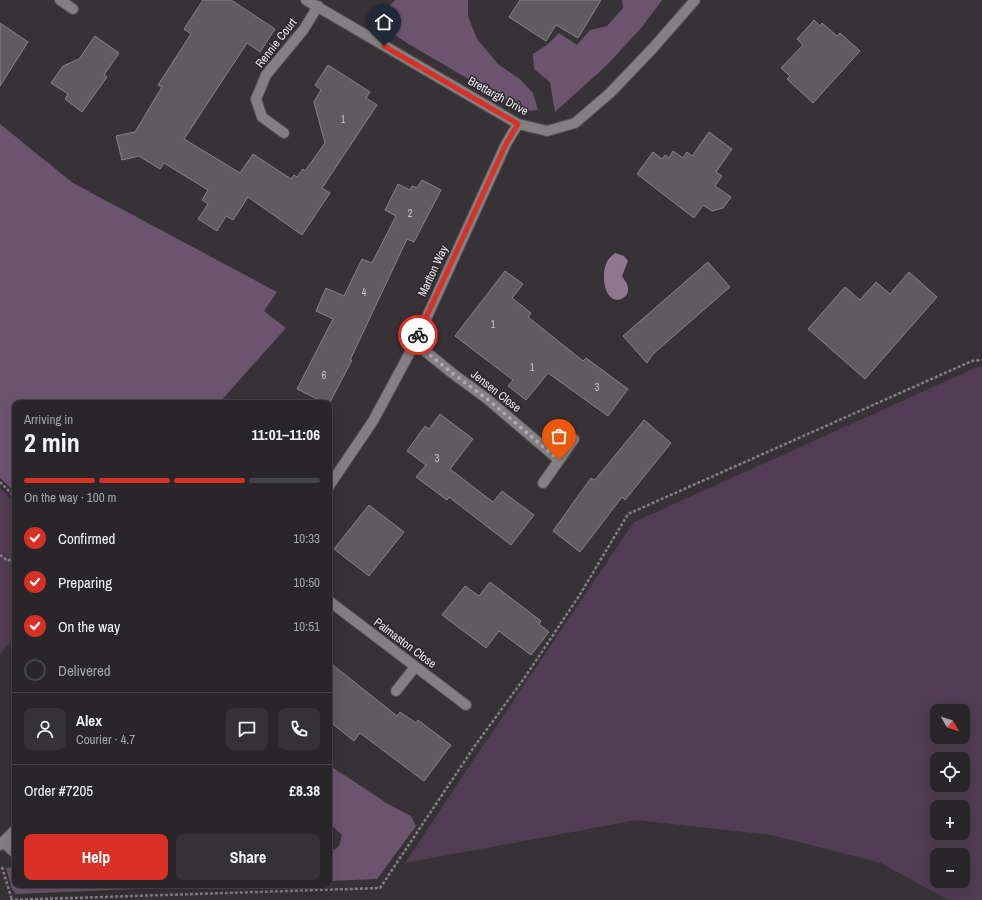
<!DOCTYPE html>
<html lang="en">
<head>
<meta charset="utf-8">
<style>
  :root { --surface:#282628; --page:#343234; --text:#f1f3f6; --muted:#a5a5a8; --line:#444345; --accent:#d93025 }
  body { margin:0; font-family:"Archivo Narrow",sans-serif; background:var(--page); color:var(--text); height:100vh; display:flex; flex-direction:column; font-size:15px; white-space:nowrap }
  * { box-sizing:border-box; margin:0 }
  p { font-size:13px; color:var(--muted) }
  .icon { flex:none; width:22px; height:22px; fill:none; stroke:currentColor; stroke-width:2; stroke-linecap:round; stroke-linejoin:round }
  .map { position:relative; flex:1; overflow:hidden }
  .panel { position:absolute; left:12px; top:400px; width:320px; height:488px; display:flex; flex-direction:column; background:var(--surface); border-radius:8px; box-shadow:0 4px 16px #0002,0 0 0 1px var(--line) }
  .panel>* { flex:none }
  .needle { width:26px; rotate:129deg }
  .buttons { position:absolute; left:930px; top:704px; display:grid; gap:8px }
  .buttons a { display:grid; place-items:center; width:40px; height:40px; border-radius:8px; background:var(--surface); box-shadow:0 4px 16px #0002,0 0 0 1px var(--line); font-size:20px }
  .pin { position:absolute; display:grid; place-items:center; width:34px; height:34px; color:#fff; margin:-41px -17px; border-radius:50% 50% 50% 0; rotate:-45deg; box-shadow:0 0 4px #0007 }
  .pin .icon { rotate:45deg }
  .courier { position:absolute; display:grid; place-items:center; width:40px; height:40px; margin:-20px; border:3px solid #d93025; border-radius:50%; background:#fff; color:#222; box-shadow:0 1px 5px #0007 }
  .headline em { font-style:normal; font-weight:800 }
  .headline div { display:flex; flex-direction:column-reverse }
  .headline { display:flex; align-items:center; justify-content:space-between; height:68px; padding:0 12px }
  h1 { font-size:26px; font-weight:800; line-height:30px }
  .bar { display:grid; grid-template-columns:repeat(4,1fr); gap:6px 4px; align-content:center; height:48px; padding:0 12px }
  .bar i { height:5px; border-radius:3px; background:var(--line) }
  .bar .active { background:var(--accent) }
  .bar p { grid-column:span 4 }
  .line { display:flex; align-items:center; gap:10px; padding:0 12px; border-top:1px solid var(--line) }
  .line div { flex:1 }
  .round { display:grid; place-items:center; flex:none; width:42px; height:42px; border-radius:8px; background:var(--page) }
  ol { padding:0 12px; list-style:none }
  li { display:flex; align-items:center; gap:12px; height:44px }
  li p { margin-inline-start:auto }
  li .icon { padding:4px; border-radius:50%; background:var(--accent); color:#fff; stroke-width:4 }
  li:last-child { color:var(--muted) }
  li i { width:22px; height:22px; border:2px solid var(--line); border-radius:50% }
  .primary-button { display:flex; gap:8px; margin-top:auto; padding:8px 12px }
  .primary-button a { flex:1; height:46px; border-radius:8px; background:var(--accent); color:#fff; font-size:16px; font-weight:800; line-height:46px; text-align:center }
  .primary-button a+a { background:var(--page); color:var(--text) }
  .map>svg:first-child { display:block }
</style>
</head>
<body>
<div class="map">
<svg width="982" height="900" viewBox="0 0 982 900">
  <rect width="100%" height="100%" fill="#363236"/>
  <g fill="#513c53" fill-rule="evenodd">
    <path d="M977,367H982V900H948L881,863L771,835L637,820L405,863L476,756L634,522ZM937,711H963V737H937ZM937,759H963V785H937ZM937,807H963V833H937ZM937,855H963V881H937Z"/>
    <path d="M0,488L15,503V637L0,654Z"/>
  </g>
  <g fill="#6c546e">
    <path d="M395,0H468V16L477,39L499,65L520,79L533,93L538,110L524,111L479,85L481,83L478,80L475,83L407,43L375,22Z"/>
    <path d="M622,0H662L642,27L607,65L555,112L550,82L534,69L533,54L547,45L559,33L577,45L590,30L607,26L623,8Z"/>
    <path d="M0,124L73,183L277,292L264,311L286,328L219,403H15V492L0,478Z"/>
    <path d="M329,765L388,804L411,816L416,826L377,879L329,881V847L334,850L339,846L342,835L329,823Z"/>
    <path d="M15,867V885H231L16,894L12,889L6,868Z"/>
  </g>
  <path fill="#907691" d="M615,253L624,256L628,261L622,276C624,280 629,285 628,290C628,297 618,303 612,298C602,291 602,269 608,260C610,257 613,255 615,253Z"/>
  <g fill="#5f5b5f" stroke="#868286">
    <path d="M203,0H231L275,29L260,52L247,43L184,139L240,173L253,154L291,179L294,175L297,177L303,169L305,171L325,143L314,102L321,90L315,85L328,65L370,92L366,98L377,105L322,188L330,193L302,235L248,197L233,220L226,216L217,231L198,219L208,204L202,200L208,190L164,163L160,169L139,156L122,160L116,136L135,132L162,87L158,85L191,34L184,29Z"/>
    <path d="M520,0H601L578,38L556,25L546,41L509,17Z"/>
    <path d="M814,20L820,26L822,23L837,36L840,33L860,51L813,103L787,79L790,76L781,68L803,45L797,39Z"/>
    <path d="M0,23L28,42L0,86Z"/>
    <path d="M95,36L119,53L104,75L107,77L82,112L65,99L68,94L51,83L63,66L79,59Z"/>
    <path d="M709,132L732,149L716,172L722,176L715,186L731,197L723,208L712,211L703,205L694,218L637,174L653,152L662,159L665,155L669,158L673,151L683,158L687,152L692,156Z"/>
    <path d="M422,180L441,190L414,242L407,239L350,360H352L329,404V403H325L297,389L333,319L316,311L326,288L344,296L362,259L372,263L396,216L385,210L398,184L410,190L412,186L417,188Z"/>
    <path d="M708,262L730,287L653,354L647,363L623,336Z"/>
    <path d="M505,271L523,284L512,298L531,313L528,317L583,361L586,358L628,389L608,416L548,373L526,400L508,386L513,380L455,336Z"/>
    <path d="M909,272L937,297L865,379L808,329L845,287L860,300L876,282L890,294Z"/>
    <path d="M440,414L473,439L450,469L493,502L502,491L534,515L511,545L449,497L447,500L416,477L426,465L407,451L425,426L429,429Z"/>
    <path d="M644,420L671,443L625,500L622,497L580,552L553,531L591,478L595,480Z"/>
    <path d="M369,505L404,532L369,576L334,549Z"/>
    <path d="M490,582L541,621L539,624L549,632L531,655L499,631L486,648L442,615L465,586L479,596Z"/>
    <path d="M329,662L397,716L400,712L416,723L418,720L451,745L424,781L360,733L354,741L329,721Z"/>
  </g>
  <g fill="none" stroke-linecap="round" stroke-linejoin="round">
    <g stroke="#535053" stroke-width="12">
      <g id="street">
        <path d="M60,0L73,9"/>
        <path d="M306,0L518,124L547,131L575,123L610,93L653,48L695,0"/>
        <path d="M284,133L262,117L256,99L266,75L304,29L318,6"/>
        <path d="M415,343L452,373L486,398L559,460"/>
        <path d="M543,483L574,439"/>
        <path d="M329,486L373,421L415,343L506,144L518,124"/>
        <path d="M329,601L466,705"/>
        <path d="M396,691L415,667"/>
        <path d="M3,842L15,853"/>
        <path d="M0,845L15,830"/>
      </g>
    </g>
    <g stroke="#827f82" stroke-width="2.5" stroke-dasharray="3 2" stroke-linecap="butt">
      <path d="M0,482L15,497"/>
      <path d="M0,555L8,561L15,556"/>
      <path d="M2,867L12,900"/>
      <path d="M10,900L380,888L474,747L525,677L579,596L628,514L972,361L982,360"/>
    </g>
    <use href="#street" stroke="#837f83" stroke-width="10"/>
  </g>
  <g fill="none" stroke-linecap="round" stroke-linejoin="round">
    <path stroke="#acaaac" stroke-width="4" stroke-dasharray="0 7.2" d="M418,335L415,343L452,373L486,398L559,460"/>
    <path stroke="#d93025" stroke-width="5" d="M384,46L518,124L506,144L418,335"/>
  </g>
  <g text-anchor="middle" stroke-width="3" stroke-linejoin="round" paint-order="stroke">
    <g font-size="10" fill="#c9c6c9">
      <text x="343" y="123">1</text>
      <text x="410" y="217">2</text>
      <text x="364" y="296">4</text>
      <text x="493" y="328">1</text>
      <text x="532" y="371">1</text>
      <text x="324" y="379">6</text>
      <text x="597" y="391">3</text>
      <text x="437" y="462">3</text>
    </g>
    <g font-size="12" fill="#eceaec" stroke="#2c282c">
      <text transform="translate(276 43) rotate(-52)" y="4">Rennie Court</text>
      <text transform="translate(498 96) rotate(29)" y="4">Brettargh Drive</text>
      <text transform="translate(433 271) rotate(-65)" y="4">Marlton Way</text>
      <text transform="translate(496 391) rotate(38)" y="4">Jensen Close</text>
      <text transform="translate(405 643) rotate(37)" y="4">Palmaston Close</text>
    </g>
  </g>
</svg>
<div class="buttons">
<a><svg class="needle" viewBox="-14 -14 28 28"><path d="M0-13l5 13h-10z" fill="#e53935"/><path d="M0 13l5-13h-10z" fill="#a5a5a8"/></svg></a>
<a><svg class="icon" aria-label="locate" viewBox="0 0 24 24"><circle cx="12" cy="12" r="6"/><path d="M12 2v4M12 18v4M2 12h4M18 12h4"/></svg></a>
<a>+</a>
<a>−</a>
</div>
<div class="pin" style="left:559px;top:460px;background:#ea580c"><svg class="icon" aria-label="bag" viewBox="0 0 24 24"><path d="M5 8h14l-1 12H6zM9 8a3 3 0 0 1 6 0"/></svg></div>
<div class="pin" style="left:384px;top:46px;background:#1f2937"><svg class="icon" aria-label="home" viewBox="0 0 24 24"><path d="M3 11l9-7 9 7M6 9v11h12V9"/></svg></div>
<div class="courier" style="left:418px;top:335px"><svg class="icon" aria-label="bike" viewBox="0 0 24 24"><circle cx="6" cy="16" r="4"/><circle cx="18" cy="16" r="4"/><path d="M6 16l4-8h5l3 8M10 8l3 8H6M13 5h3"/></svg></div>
<section class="panel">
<div class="headline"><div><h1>2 min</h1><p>Arriving in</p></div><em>11:01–11:06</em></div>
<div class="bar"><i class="active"></i><i class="active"></i><i class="active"></i><i></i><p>On the way · 100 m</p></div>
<ol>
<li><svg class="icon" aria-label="check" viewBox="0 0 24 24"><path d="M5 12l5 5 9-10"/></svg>Confirmed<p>10:33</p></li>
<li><svg class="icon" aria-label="check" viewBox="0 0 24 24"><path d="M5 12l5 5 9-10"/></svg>Preparing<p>10:50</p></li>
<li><svg class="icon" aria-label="check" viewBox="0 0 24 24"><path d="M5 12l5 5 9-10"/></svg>On the way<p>10:51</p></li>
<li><i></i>Delivered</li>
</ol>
<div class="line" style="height:72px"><a class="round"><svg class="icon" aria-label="person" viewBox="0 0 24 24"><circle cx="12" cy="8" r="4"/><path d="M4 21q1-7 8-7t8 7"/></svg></a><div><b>Alex</b><p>Courier · 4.7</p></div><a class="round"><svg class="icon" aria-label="chat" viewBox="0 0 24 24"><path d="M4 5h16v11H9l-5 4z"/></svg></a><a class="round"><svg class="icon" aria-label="phone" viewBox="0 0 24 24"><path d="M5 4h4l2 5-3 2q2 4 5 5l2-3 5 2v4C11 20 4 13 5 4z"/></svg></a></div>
<div class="line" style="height:52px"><div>Order #7205</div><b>£8.38</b></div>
<div class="primary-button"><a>Help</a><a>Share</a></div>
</section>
</div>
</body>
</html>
